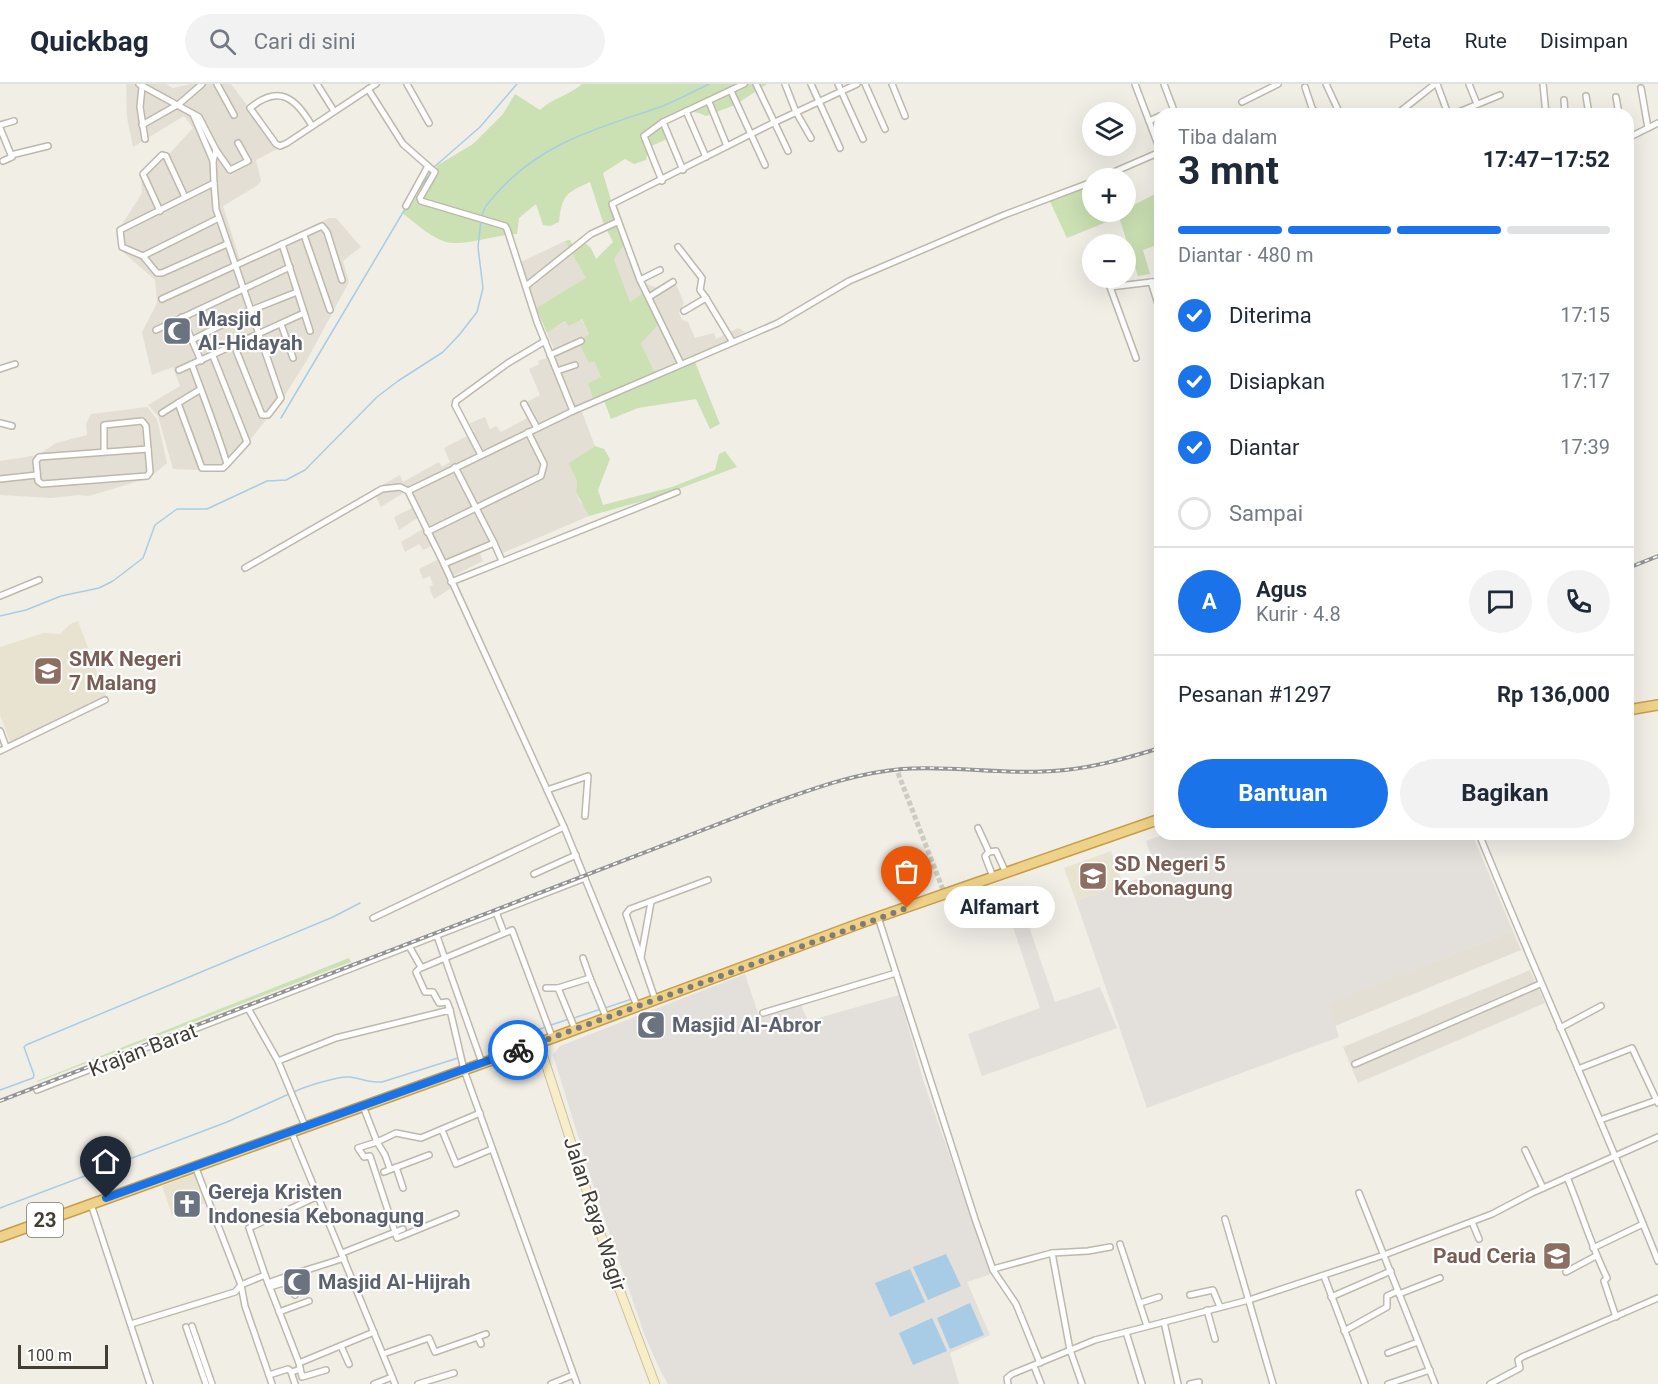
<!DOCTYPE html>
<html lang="id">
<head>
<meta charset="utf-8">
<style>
  :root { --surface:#fff; --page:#f2f2f3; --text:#1f2937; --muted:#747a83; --line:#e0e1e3; --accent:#1a73e8 }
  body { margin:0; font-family:Roboto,sans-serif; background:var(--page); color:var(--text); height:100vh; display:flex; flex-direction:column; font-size:22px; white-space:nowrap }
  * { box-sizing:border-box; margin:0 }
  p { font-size:20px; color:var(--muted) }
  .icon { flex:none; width:33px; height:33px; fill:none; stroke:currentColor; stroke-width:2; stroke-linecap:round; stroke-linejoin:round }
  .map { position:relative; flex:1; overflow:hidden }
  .drawer { position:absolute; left:1154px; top:24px; width:480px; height:732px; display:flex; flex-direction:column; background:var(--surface); border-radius:18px; box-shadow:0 6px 24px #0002 }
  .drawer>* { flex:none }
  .tools { position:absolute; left:1082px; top:18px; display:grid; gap:12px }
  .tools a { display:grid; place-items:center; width:54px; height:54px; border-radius:50%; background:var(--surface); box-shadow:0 6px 24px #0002; font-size:30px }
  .scale { position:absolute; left:18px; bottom:15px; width:90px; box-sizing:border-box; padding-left:6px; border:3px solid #423e36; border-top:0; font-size:16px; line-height:21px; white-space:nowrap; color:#423e36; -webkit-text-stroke:4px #fff; paint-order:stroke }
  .pin { position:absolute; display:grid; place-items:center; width:51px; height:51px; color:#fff; margin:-62px -26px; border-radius:50% 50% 50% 0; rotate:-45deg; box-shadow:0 0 6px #0007 }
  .pin .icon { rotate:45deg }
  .courier { position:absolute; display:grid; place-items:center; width:60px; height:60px; margin:-30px; border:4px solid #1a73e8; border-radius:50%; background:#fff; color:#222; box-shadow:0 2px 8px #0007 }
  .bubble { position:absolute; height:42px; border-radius:21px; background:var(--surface); box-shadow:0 6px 24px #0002; font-size:20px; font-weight:700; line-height:42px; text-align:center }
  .overview em { font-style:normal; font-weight:700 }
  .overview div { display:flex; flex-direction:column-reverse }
  .overview { display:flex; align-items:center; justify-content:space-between; height:102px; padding:0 24px }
  h1 { font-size:39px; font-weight:700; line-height:45px }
  .bar { display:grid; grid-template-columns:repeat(4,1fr); gap:9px 6px; align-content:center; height:72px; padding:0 24px }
  .bar i { height:8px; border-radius:4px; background:var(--line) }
  .bar .current { background:var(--accent) }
  .bar p { grid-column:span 4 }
  .line { display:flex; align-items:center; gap:15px; padding:0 24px; border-top:2px solid var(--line) }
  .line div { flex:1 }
  .round { display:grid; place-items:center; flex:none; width:63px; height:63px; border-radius:32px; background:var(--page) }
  ol { padding:0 24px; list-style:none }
  li { display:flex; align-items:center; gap:18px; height:66px }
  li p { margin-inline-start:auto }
  li .icon { padding:6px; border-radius:50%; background:var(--accent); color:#fff; stroke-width:4 }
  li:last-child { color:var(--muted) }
  li i { width:33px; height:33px; border:3px solid var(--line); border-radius:50% }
  .button { display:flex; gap:12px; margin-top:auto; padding:12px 24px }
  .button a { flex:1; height:69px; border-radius:36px; background:var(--accent); color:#fff; font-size:24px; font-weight:700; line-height:69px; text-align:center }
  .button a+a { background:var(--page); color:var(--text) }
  header { display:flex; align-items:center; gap:36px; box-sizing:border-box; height:84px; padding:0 30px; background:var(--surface); border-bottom:2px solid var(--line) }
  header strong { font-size:28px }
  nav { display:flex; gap:33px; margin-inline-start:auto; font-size:21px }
  .search { width:420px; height:54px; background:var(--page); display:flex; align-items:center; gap:15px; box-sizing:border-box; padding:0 21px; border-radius:33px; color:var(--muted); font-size:22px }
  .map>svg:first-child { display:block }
</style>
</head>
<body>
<header>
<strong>Quickbag</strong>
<div class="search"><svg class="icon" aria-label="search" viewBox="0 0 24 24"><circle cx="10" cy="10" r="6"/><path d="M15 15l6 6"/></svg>Cari di sini</div>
<nav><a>Peta</a><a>Rute</a><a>Disimpan</a></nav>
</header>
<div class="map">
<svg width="1658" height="1300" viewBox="0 0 1658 1300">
  <rect width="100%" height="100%" fill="#f1eee6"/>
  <g fill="#e4dfd5">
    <path d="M126,0H166L173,4L191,0H231L279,64L256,76L261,97L258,101L223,122L240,176L329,134H336L361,163L343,177L349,198L307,276L282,316L225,387L173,385L158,332L148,321L180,302L173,283L152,291L142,248L157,219L155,196L123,168L120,162L119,145L142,109L141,93L171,68L193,44L184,32L133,63L127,34Z"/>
    <path d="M565,157L587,194L536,224L519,179Z"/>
    <path d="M624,161L644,199L658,204L673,193L684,219L679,229L682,236L688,238L695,254L714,249L716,255L738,244L745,248L656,291L641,259L630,219L614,175Z"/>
    <path d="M581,235L589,250L594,277L601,293L594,317L580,323L595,362L570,379L577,397L576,408L580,418L587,425L589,432L503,469L495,455L477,462L483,477L451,493L455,502L434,515L429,503L433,501L430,492L423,495L419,485L441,474L435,461L423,466L419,460L405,468L401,458L426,443L420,432L399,446L394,433L416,422L408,406L381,423L373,406L400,391L403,398L439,378L442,383L450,378L444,364L474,348L470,339L485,333L490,345L496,342L501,348L531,332L525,319L540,311L529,285L539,280L538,277L556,271L547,249L566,237Z"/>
    <path d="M147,323L157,335L167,379L149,394L89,412L78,411L51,414L0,411V377L38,371L56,359L87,351L86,340L91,330Z"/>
    <path d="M1513,847L1521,866L1335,942L1327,919Z"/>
    <path d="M1530,886L1545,919L1358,999L1343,963Z"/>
  </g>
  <g fill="#e3dfdb">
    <path d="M1165,750H1472L1513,847L1328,919L1339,953L1147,1024L1076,817L1157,788L1146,757Z"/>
    <path d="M1015,802L1055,918L1100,903L1117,944L982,992L968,950L1040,924L1001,807Z"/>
    <path d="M745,890L759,932L800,919L808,937L899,911L923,996L991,1190L967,1198L990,1251L950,1269L959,1300H668L660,1286L645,1252L595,1107L553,971L560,962Z"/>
  </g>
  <g fill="#e8e2d1">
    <path d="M78,537L106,612L10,658L0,631V563L44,549L60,550L70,540Z"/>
    <path d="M1111,767L1123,800L1076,817L1064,784Z"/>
    <path d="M195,1090L205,1119L172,1131L162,1102Z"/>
  </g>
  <g fill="#cbe0b3">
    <path d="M582,0H767L735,21L706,32C691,24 681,29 667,39V55L649,63L646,76L634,80L625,75L603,89L624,161L614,175L630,218L648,206L661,238L641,259L656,291L678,278L693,273L720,340L710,345L696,315L638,324L611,335L603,314L594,317L588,299L601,293L594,277L589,279L578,258L589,250L582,235L569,242L565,237L547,249L536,224L586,194L565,157L570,156L574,164L584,158L591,164L596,175L613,158L603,138L590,98C566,109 562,111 559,138L550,142L543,141L536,120L519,134L517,150C496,151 476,159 455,159C437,160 416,139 402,129L429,98L438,81L473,60L503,30L515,10L540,26C552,14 570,11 582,0Z"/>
    <path d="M1092,96V128H1125V119L1128,124L1159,108V160L1143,166L1150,190L1138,192L1119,133L1067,154L1047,111Z"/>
    <path d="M595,362L604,365L610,375L598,406L603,421L672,403L715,386L719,370L725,367L737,383L657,413L589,432L576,408L577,397L569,379Z"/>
    <path d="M349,874L351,878L37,998V997Z"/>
  </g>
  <g fill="#a9cce6">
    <path d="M946,1170L961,1202L928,1216L913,1183Z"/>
    <path d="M910,1185L925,1218L890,1233L875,1199Z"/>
    <path d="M970,1219L984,1251L950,1265L937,1234Z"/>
    <path d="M932,1234L947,1267L913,1281L899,1249Z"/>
  </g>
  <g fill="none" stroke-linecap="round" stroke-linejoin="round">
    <g stroke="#a9cce6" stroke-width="1.5">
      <path d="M433,84L480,43L517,0"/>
      <path d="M415,111L431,88"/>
      <path d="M482,132C483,123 491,116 497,109C543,57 600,44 663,22C678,16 694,7 709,0"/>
      <path d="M281,334L405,125"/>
      <path d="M0,532L26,526L61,512L99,504L113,497L143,474L155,441L177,425H207L267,397L286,396L305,386L377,313L398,297L443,268L460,250L477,228L483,204L478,163L481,136"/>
      <path d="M605,924L632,915"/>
      <path d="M574,934L601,925"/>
      <path d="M551,941L569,935"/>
      <path d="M493,961L546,943"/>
      <path d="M0,1006L33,994L34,991L24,963L26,961L333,833L360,819"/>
      <path d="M294,1008C303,1003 339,992 349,993C360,994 370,999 382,998L458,974"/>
      <path d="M0,1124L227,1038L289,1010"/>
    </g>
    <path stroke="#cecbc3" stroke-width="5" stroke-dasharray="5 2.5" stroke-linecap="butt" d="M898,689L945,811"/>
    <g stroke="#beb8ad" stroke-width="8">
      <g id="minor">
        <path d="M139,0L199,33L216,66L230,86L248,77L238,59"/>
        <path d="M217,0L234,31"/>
        <path d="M317,0L334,27"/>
        <path d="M407,0L429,39"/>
        <path d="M756,0L788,67"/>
        <path d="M785,0L796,28L811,54"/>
        <path d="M811,0L840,64"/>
        <path d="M838,0L863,55"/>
        <path d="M865,0L885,45"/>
        <path d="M892,0L905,32"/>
        <path d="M1135,0L1160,66"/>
        <path d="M1164,0L1173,24L1172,30"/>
        <path d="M1326,0L1340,30"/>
        <path d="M1437,0L1448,30"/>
        <path d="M1469,0L1477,20"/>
        <path d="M1543,0L1546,30"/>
        <path d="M142,3L140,23L145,55"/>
        <path d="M1305,3L1312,24L1317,30"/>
        <path d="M1641,4L1648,44"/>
        <path d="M368,5L403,60L428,82L406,122"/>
        <path d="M731,7L765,81"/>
        <path d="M1586,12L1589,30"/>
        <path d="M1616,13L1619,30"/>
        <path d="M1564,16L1565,30"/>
        <path d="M709,18L727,62"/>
        <path d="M1242,18L1278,0"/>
        <path d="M686,27L706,73"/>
        <path d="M193,30L213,77"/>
        <path d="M1397,30L1435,0"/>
        <path d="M1454,30L1500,11"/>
        <path d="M1602,30L1619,27"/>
        <path d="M1149,37L1160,32"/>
        <path d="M663,38L683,86"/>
        <path d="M0,41L14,37"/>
        <path d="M142,41L179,20L202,0"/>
        <path d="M312,42C296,14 279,0 250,24L276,60L280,62L287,59L376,0"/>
        <path d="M0,44L12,73L3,77"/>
        <path d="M1628,54L1658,39"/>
        <path d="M216,66L213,77L214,99L120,146L122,163L143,172L157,189H162L227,160"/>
        <path d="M11,71L48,62"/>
        <path d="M428,82L435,88L420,114L421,117L505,142L507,145L537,238L573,327"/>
        <path d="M1100,94L1160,68"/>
        <path d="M662,97L644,52L663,38L744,0"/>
        <path d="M214,99L216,125L281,314L268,331H262L234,261"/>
        <path d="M160,127L143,90L162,71L166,72L185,113"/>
        <path d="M304,151L330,226"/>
        <path d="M282,160L310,247"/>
        <path d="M678,163L702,194L700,206L706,214"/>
        <path d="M143,172L219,134"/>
        <path d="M640,196L660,186"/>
        <path d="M1151,198L1160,226"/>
        <path d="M526,202L591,150L617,138"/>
        <path d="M649,213L673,198"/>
        <path d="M162,215L322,142L327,148L342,196"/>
        <path d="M684,227L706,214L732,257"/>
        <path d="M182,233L201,277"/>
        <path d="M281,240L293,274"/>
        <path d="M156,246L290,183"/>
        <path d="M192,256L249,227L297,208"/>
        <path d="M550,271L581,257"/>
        <path d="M213,272L247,358L227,380"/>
        <path d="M1136,274L1110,203L1160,197"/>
        <path d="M681,280L640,196L612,120L773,39L857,0"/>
        <path d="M192,281C204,314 217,347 227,380L223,384H202L178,319L201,305"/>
        <path d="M0,285L15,280"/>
        <path d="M179,286L304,229"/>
        <path d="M557,287L575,281"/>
        <path d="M524,320L537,344"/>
        <path d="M162,329L178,319"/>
        <path d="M0,339L12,342"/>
        <path d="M148,365L150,388L147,392L42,400L38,397L36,377L39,373Z"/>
        <path d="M104,367V341L142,337L146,342L148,365"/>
        <path d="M481,371L455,321L456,317L508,279L545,257"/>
        <path d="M0,395L37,391"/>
        <path d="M408,407L573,327L778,239L849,197L1004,131L1092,98"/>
        <path d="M427,448L541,392L544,380L528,348"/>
        <path d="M494,459L502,477"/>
        <path d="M444,480L494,459L455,383"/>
        <path d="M245,484L382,405L400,403L408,407L444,480L564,743L637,922"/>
        <path d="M451,498L677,408"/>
        <path d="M0,512L39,496"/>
        <path d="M0,647L6,663"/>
        <path d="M0,667L105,616"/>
        <path d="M547,706L588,692L585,732"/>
        <path d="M978,744L989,768"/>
        <path d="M1479,750C1537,893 1601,1033 1658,1177"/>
        <path d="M534,790L576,771"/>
        <path d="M993,793L985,772L989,768L996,767L1006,789"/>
        <path d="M496,828L504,849"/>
        <path d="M878,833L975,1135L993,1186L1016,1220L1040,1279"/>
        <path d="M373,834L564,743"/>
        <path d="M437,852L482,979"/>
        <path d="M409,862L421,883L416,888L425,908H433L439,919L447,918L450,926"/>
        <path d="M641,873L651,818"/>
        <path d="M583,874L590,894"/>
        <path d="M421,884L512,846L552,953"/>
        <path d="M546,904H558"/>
        <path d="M655,915L626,830L630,825L708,796"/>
        <path d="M249,926L278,977L305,1042"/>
        <path d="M763,929L896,889"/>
        <path d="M1560,944L1601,922"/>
        <path d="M575,945L558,904L590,894L606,933"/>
        <path d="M278,977L336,954L450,926L464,986L577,1300"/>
        <path d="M1355,980L1540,900"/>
        <path d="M1578,985L1632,964L1658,1019"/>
        <path d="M37,1006L585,794"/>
        <path d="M363,1022L377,1058L396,1049L421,1054L480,1029"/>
        <path d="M1600,1036L1657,1016"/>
        <path d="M442,1046L456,1080L492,1065"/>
        <path d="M291,1047L395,1300"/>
        <path d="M1525,1066L1543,1104"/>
        <path d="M195,1082L241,1201L245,1222L272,1300"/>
        <path d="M396,1083L403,1104"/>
        <path d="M390,1085L385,1071L377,1058L358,1064L364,1073L370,1072L397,1154L456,1130"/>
        <path d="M384,1088L429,1071"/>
        <path d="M1567,1093C1581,1127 1591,1161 1607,1194L1604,1197L1616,1233"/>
        <path d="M1359,1109L1435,1300"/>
        <path d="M91,1120L150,1300"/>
        <path d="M1225,1135L1273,1300"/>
        <path d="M1472,1138L1479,1155"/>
        <path d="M1120,1160L1147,1242"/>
        <path d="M1593,1164L1643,1140"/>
        <path d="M342,1169L403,1145"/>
        <path d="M1052,1169L1070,1266L1082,1300"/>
        <path d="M993,1185L1052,1169L1088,1167L1110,1163"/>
        <path d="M1566,1188L1596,1172"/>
        <path d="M265,1191L249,1144L318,1112"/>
        <path d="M1324,1192L1365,1300"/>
        <path d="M268,1199C294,1189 318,1183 344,1174"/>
        <path d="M270,1203L283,1199L295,1211"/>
        <path d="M1399,1210L1440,1194"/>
        <path d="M1190,1211L1213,1206L1220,1223"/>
        <path d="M1331,1213L1391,1187"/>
        <path d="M1140,1219L1159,1213"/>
        <path d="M1207,1226L1215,1255"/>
        <path d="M279,1228L309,1217"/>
        <path d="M1164,1238L1178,1300"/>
        <path d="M131,1240L235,1208L241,1201L265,1191L299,1279L302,1293L326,1286"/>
        <path d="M192,1242L212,1300"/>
        <path d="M186,1243L206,1300"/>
        <path d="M1344,1247L1387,1223V1212L1398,1207"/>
        <path d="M1126,1248L1142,1300"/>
        <path d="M478,1253L486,1250"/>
        <path d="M341,1262L349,1280"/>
        <path d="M1388,1269L1418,1258"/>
        <path d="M383,1270L429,1254L435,1268L478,1253L481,1260"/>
        <path d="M299,1279L374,1248"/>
        <path d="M1034,1282L1041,1300"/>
        <path d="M291,1288L295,1300"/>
        <path d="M269,1291L288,1285L292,1288L300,1285"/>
        <path d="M374,1300L392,1293"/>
        <path d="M418,1300L454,1289"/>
        <path d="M551,1300L573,1291"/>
        <path d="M1008,1300L1007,1294L1012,1290L1095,1256L1249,1216L1384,1171L1492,1130L1532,1109L1658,1053"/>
        <path d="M1190,1300L1199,1298"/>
        <path d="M1388,1300L1430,1286"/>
        <path d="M1490,1300L1520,1284L1518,1276L1522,1273L1658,1214"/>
      </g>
    </g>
    <g stroke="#cbc09b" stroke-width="10">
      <path id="secondary" d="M539,959L613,1188L655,1300"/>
    </g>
    <g stroke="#c99d47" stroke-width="12">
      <g id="trunk">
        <path d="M1628,626L1658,621"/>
        <path d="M0,1153L539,959L861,839L1160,735"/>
      </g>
    </g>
    <use href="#minor" stroke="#fff" stroke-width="5"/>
    <use href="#secondary" stroke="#f7edc9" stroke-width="8"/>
    <use href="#trunk" stroke="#eed28a" stroke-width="9"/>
    <g stroke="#949494" stroke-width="4">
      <g id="rail">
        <path d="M1628,484L1658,472"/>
        <path d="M0,1017L770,720C813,705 855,689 902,685C952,681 1002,691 1053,687C1089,685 1124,675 1160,664"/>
      </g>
    </g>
    <use href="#rail" stroke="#fff" stroke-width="1.5" stroke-dasharray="4.5" stroke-linecap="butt"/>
  </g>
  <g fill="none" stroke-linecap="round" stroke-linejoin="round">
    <path stroke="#7f7c74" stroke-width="6" stroke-dasharray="0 10.8" d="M518,966L907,824"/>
    <path stroke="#1a73e8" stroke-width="8" d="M106,1114L518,966"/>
  </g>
  <defs>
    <g id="mosque-square" transform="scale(1.5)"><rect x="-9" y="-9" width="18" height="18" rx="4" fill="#6b7280" stroke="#fff"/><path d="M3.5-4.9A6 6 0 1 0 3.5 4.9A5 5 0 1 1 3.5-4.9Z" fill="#fff"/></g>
    <g id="school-square" transform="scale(1.5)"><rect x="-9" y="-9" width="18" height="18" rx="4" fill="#8d6e63" stroke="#fff"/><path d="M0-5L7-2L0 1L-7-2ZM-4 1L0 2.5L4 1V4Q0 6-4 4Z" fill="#fff"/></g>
    <g id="church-square" transform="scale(1.5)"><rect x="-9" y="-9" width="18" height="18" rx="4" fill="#6b7280" stroke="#fff"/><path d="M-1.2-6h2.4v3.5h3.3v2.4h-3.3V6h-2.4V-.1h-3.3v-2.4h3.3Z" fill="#fff"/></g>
  </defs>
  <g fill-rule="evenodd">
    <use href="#mosque-square" x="177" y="247"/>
    <use href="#school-square" x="48" y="587"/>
    <use href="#school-square" x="1093" y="792"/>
    <use href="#mosque-square" x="651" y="941"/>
    <use href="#church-square" x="187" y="1120"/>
    <use href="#school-square" x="1557" y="1172"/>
    <use href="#mosque-square" x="297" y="1198"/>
  </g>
  <g text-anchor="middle" stroke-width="4.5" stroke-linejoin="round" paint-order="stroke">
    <rect fill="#fff" stroke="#7b7872" stroke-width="1.5" x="27" y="1119" width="36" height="34" rx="4.5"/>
    <g font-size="20" font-weight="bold" fill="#423e36">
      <text x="45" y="1143">23</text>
    </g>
    <g font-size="21" font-weight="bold" fill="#5b616d" stroke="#fff" text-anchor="start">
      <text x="198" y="242">Masjid<tspan x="198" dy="24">Al-Hidayah</tspan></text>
      <text x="672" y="948">Masjid Al-Abror</text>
      <text x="208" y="1115">Gereja Kristen<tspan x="208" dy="24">Indonesia Kebonagung</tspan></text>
      <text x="318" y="1205">Masjid Al-Hijrah</text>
    </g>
    <g font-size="21" font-weight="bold" fill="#785e54" stroke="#fff" text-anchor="start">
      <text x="69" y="582">SMK Negeri<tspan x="69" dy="24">7 Malang</tspan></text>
      <text x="1114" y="787">SD Negeri 5<tspan x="1114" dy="24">Kebonagung</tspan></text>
      <text x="1536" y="1179" text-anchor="end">Paud Ceria</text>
    </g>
    <g font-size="21" fill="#423e36" stroke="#fff">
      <text transform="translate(143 966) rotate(-21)" y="7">Krajan Barat</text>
      <text transform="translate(595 1130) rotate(72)" y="7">Jalan Raya Wagir</text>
    </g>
  </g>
</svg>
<div class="tools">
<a><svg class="icon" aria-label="layers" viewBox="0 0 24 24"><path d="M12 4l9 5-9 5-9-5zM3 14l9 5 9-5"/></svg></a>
<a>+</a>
<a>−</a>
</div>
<div class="scale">100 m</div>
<div class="pin" style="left:907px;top:824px;background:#ea580c"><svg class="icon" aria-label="bag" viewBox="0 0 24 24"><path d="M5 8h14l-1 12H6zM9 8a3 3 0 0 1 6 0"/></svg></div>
<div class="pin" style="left:106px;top:1114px;background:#1f2937"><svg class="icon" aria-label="home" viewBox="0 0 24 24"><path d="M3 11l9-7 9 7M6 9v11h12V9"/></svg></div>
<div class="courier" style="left:518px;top:966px"><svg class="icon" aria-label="bike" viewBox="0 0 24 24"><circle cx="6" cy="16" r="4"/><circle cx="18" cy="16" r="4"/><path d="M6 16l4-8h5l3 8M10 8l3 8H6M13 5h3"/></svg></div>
<div class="bubble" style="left:944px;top:802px;width:111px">Alfamart</div>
<section class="drawer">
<div class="overview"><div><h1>3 mnt</h1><p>Tiba dalam</p></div><em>17:47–17:52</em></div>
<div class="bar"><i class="current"></i><i class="current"></i><i class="current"></i><i></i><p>Diantar · 480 m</p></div>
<ol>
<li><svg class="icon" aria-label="check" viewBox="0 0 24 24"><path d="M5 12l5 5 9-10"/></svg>Diterima<p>17:15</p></li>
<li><svg class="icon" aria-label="check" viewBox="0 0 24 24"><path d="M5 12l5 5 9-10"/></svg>Disiapkan<p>17:17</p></li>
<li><svg class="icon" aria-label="check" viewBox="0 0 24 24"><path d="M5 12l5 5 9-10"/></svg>Diantar<p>17:39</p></li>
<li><i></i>Sampai</li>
</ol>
<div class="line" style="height:108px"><b class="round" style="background:var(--accent);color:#fff">A</b><div><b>Agus</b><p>Kurir · 4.8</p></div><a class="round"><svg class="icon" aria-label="chat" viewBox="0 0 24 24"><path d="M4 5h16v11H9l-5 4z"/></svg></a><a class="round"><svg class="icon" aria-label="phone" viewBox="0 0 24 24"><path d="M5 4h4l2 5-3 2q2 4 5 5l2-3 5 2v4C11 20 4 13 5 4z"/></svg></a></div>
<div class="line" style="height:78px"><div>Pesanan #1297</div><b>Rp 136,000</b></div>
<div class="button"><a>Bantuan</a><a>Bagikan</a></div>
</section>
</div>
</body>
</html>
